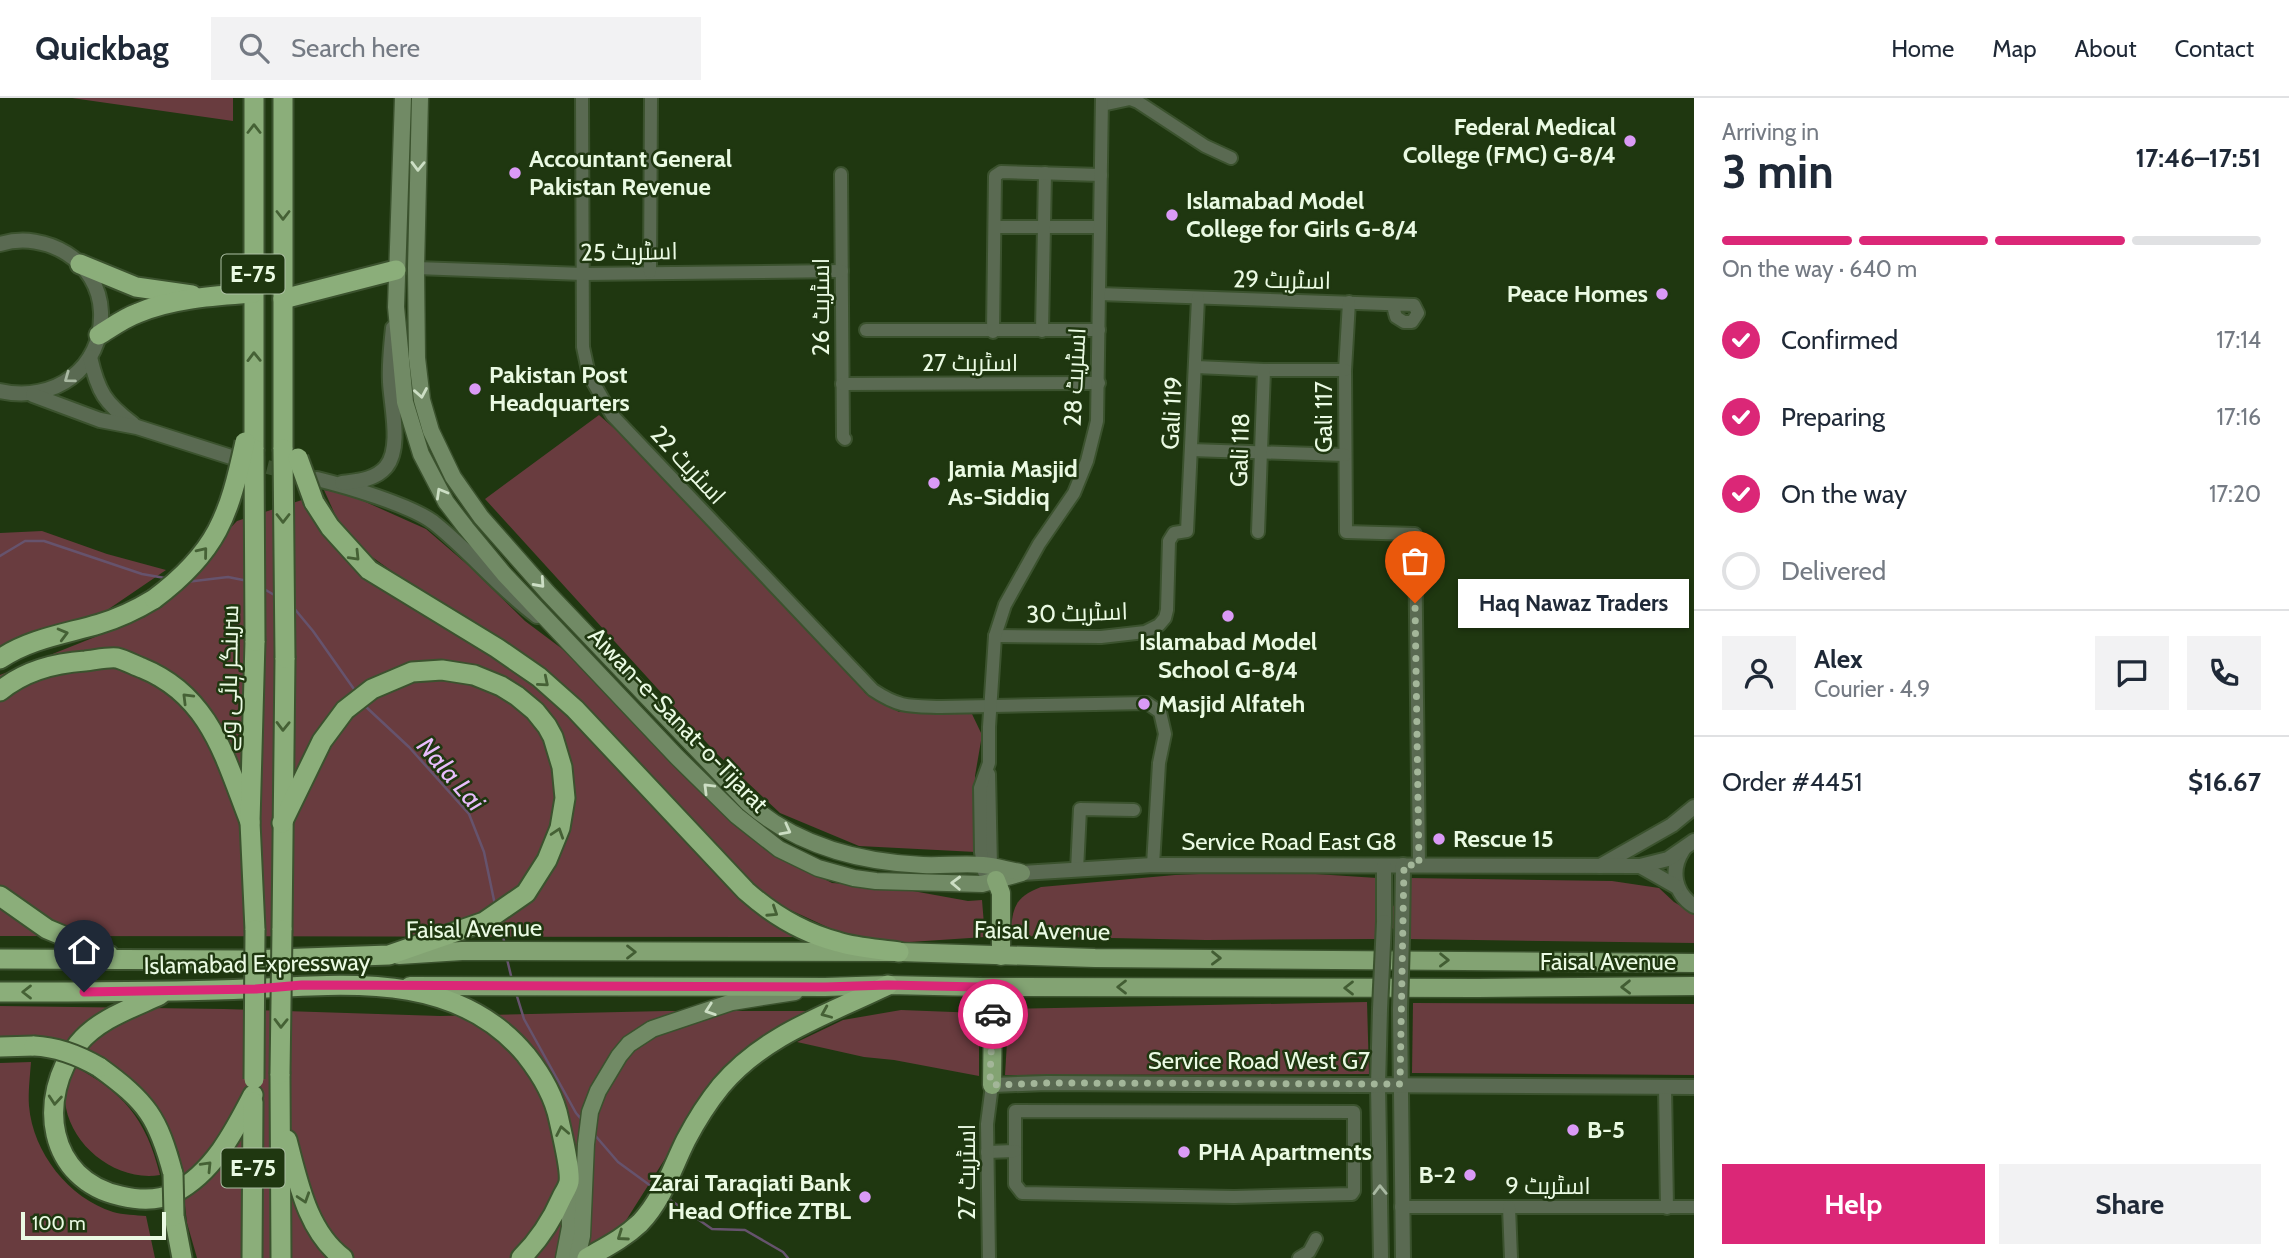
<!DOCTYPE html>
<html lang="en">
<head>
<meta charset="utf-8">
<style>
  :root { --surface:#fff; --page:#f2f2f3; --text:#1f2937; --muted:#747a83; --line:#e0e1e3; --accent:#db2777 }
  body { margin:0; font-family:Cabin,Cairo,sans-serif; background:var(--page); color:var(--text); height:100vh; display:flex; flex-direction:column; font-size:26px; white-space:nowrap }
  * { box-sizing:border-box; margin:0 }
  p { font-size:23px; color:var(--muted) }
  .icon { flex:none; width:38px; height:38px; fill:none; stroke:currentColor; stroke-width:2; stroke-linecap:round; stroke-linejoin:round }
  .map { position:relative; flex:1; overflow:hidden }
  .panel { display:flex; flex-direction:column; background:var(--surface); width:595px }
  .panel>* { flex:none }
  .scale { position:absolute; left:21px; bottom:18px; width:145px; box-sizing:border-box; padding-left:7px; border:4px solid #eafae3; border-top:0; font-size:19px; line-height:24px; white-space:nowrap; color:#eafae3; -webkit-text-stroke:5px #1f3710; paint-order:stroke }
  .pin { position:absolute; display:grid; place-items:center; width:60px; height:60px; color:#fff; margin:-72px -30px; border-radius:50% 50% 50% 0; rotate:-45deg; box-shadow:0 0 7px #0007 }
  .pin .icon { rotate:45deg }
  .courier { position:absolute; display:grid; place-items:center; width:70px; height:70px; margin:-35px; border:5px solid #db2777; border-radius:50%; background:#fff; color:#222; box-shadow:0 2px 9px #0007 }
  .bubble { position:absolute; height:49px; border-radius:0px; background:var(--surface); box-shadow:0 2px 5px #0004; font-size:23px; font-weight:800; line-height:49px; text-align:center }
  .head em { font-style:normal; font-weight:800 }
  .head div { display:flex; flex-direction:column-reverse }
  .head { display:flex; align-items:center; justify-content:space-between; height:119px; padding:0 28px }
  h1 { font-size:46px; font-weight:800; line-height:52px }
  .bar { display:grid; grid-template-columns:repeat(4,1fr); gap:10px 7px; align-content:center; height:84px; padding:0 28px }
  .bar i { height:9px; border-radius:5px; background:var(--line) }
  .bar .active { background:var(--accent) }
  .bar p { grid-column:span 4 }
  .line { display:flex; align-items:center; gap:18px; padding:0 28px; border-top:2px solid var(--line) }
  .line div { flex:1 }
  .round { display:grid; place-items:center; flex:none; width:74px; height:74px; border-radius:0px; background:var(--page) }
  ol { padding:0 28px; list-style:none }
  li { display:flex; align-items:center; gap:21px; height:77px }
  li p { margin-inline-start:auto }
  li .icon { padding:7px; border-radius:50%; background:var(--accent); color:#fff; stroke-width:4 }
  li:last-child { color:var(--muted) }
  li i { width:38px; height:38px; border:4px solid var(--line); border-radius:50% }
  .cta { display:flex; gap:14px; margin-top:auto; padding:14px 28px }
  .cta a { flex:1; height:80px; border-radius:0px; background:var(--accent); color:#fff; font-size:28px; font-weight:800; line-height:80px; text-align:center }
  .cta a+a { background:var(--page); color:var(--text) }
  header { display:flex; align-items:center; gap:42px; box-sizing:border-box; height:98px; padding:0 35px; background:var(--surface); border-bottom:2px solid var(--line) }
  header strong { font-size:33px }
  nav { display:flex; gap:38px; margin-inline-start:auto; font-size:24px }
  .search { width:490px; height:63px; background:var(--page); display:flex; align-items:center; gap:18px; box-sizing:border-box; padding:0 24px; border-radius:0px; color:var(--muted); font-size:26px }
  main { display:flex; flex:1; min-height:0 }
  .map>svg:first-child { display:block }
</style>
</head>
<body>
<header>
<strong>Quickbag</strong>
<div class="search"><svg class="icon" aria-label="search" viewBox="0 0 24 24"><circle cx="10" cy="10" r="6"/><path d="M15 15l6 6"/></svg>Search here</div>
<nav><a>Home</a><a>Map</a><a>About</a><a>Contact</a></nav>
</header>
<main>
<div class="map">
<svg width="1694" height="1160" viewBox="0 0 1694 1160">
  <rect width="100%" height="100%" fill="#1f3710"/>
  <g fill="#693c3f">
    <path d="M72,0H233V23Z"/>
    <path d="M599,317L642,355L839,556L865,595L899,614H966L972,616L982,637L975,678L976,754L859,748L780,715L717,656L485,401Z"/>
    <path d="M324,392L350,397L426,431L469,468L525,523L569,556L780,758L832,785L891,789L968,803L982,802L985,839L895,845L836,833L775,805L729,764L525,559L407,484L368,456L338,423Z"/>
    <path d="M305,401L345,458L410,508L487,552L559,604L804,839L0,838V577L145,519L237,423Z"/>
    <path d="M42,433L107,456L166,472L97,519L25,536L0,548V435Z"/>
    <path d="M1269,773L1377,780L1376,841L1206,842L1016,838L1011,831C1013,806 1018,798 1041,789L1175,777Z"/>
    <path d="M1410,780L1612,783L1659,790L1674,804L1694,816V845L1407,841L1384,824Z"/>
    <path d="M1367,904L1369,976L1005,977L1009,911Z"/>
    <path d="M1413,905L1694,906V977L1412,975Z"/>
    <path d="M0,908L224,911L440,918L666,913H820L713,985L618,1135L572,1160H197L187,1125L179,1055L162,1016L146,995L128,978L102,960L61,943L0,938Z"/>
    <path d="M901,912L979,915V978L894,962L864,959L797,944L843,922Z"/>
    <path d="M31,964C30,978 28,994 29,1008C33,1055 69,1100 113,1114C123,1117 136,1117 146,1118L155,1160H0V965Z"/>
    <path d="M72,967C123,994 146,1020 160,1077C119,1084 74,1051 66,1010C63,995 67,981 72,967Z"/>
  </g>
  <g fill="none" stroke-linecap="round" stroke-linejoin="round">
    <g stroke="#66536d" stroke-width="2.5">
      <path d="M0,458L25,443H44L142,476L165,480"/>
      <path d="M186,484L228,479L248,483"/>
      <path d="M264,491L276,498"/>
      <path d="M293,509L313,533L356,594"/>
      <path d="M365,608L409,649L469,716L484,754L495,807"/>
      <path d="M500,823L505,848"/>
      <path d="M507,861L512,882"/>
      <path d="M516,895L524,921L576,1015L582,1022"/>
      <path d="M593,1035L618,1064L655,1091"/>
      <path d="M666,1099L712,1131L745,1132L783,1154L788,1160"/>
    </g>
    <path stroke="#3d5430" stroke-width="14" stroke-dasharray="14 7" stroke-linecap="butt" d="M247,364L312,380"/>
    <g stroke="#3b522e" stroke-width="16">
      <g id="minor">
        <path d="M582,0L583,249L589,277L612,317L873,592C900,610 910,608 941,609L1147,605L1160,614L1165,636L1159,665L1153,767"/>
        <path d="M1102,7L1130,1L1138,4L1205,48L1231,60"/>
        <path d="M841,76L843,339L845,341"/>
        <path d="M995,129H1100"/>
        <path d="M416,170L583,176L842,173"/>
        <path d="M650,174L651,0"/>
        <path d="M1099,196L1414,207L1418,215L1412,224H1404L1396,219L1393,208"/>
        <path d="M1349,204L1345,272L1346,434L1415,436L1419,767"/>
        <path d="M866,232H1099"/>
        <path d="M1042,233L1045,75"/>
        <path d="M993,234L995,78L1001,74L1101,77"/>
        <path d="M1196,269L1264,272H1345"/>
        <path d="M842,286L1099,285"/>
        <path d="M1191,352L1345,357"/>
        <path d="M1258,434L1264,272"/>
        <path d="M995,538L1101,539L1145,534L1159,527L1165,520L1167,512L1169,443L1174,435L1187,433L1198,200"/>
        <path d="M989,676L991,770"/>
        <path d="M1077,772L1080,711L1134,712"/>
        <path d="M984,774L981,754L980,690L989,665V629L995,538L1005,507L1039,446L1074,395L1087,363L1097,323L1102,0"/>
        <path d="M1665,989L1667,1110"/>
        <path d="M1015,1013L1354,1014V1093L1352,1096L1234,1099L1022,1095L1015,1086Z"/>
        <path d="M987,1054L1015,1053"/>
        <path d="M1401,1109H1694"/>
        <path d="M1509,1109L1511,1160"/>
        <path d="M989,1160L987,1026L992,987"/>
        <path d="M1299,1160L1309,1154L1316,1141"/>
      </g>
    </g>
    <g stroke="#3b522e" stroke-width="18">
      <g id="tertiary">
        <path d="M0,146C46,132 99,163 101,214C103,271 54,305 0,293"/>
        <path d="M90,259C98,294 105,305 133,326"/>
        <path d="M33,297L100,322L137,329L231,359"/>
        <path d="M317,381C346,388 410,407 433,424C470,453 499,490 537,518"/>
        <path d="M342,385C357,383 375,382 386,369C402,350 391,307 390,284C389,266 391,248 393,230"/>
        <path d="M1683,752C1670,772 1674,795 1694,808"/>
        <path d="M1600,768L1672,727L1694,709"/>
        <path d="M1640,768L1677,789"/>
        <path d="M1022,775L1153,767L1640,768L1668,761L1694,743"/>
        <path d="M1384,824V768"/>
        <path d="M1402,839L1403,767"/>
        <path d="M1380,911L1378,987L1381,1160"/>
        <path d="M1400,912L1403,1160"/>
        <path d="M992,987L1047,985L1694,989"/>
      </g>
    </g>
    <g stroke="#3b522e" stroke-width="19">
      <g id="secondary">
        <path d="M403,0L396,209L405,304L421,356L446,404L466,430L504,476L677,659L737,718L779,751L818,770L854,780L876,783L982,786L1022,775"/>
        <path d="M420,0L416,170L417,260L422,302L431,333L453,379L481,419L548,495L748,705C797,748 858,764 923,767C943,768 963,765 983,767C995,768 1008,772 1020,774"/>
        <path d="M564,1160L570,1129L569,1086"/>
        <path d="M577,1160L582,1138L586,1046L590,1014L598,993L619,958L629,946L652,931L732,904L795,894"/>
      </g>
    </g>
    <g stroke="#3b522e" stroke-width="21">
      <g id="primary">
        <path d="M996,782L1001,795V858"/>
        <path d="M399,857L462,853L899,854L1095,860L1694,865"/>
        <path d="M410,888L825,889L888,887L980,889L1478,890L1694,888"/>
        <path d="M980,889L990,900L993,910L992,987"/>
      </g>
    </g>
    <g stroke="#3b522e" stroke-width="23">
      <g id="trunk">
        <path d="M254,0V351"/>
        <path d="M80,166L136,189L192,197"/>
        <path d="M283,201L396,172"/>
        <path d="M99,237C112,229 124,220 138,215C173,200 215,198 253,195"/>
        <path d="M283,351V0"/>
        <path d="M314,404L330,429L369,472L497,550L539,579L575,611L746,793C773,817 803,835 838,844C857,850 879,851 899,854"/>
        <path d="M0,561C29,541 65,536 99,526C119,520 136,512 154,501"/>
        <path d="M0,593C24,573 54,565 85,563C95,562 107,559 117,560C125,562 134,567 142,570C211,598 225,661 250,724"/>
        <path d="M0,798L47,831L109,857"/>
        <path d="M255,832L250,724L255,543"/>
        <path d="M282,832L285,560"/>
        <path d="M0,861L246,862L389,857L484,824L526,795L547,762L560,730L565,700L562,669L553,639L547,628L535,613L517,598L501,588L474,577L442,572L412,574L372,591L345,612L322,643L282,725"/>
        <path d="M0,894C72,894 145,894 217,892C323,890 449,864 526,957C541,976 554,997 559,1022C562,1036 571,1072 569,1084C568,1089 564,1095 562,1099C552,1122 539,1142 521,1160"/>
        <path d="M160,897C132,910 98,921 78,946C36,1000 47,1082 121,1098C138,1102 158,1103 174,1095C213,1075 234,1034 253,997"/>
        <path d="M0,949L34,948"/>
        <path d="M99,969C147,1004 158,1019 173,1076"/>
        <path d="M280,976L281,1160"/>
        <path d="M287,1042C298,1083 307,1133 343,1160"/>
        <path d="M174,1118L182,1160"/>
        <path d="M252,1160L253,1004"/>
        <path d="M587,1160C606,1149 624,1140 640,1125C663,1101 672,1070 686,1042C696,1023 708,1004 721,988C765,936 829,916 888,887"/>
      </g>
    </g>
    <use href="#minor" stroke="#5a6a52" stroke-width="12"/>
    <use href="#tertiary" stroke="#5a6a52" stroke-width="14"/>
    <use href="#secondary" stroke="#718a65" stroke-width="16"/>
    <use href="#primary" stroke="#83a373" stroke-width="18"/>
    <use href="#trunk" stroke="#8bae7a" stroke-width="19"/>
    <g stroke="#3b522e" stroke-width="18" stroke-linecap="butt">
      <g id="tertiary-bridge">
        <path d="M1380,911L1384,824"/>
        <path d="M1400,912L1402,839"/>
      </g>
    </g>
    <g stroke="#3b522e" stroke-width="23" stroke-linecap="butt">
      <g id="trunk-bridge">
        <path d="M254,351L255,543"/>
        <path d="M283,351L285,560"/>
        <path d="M298,360L314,404"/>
        <path d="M154,501C217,454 229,418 245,344"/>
        <path d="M34,948C58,949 78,957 99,969"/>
        <path d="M280,976L282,832"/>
        <path d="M254,981L255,832"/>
        <path d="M173,1076L174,1118"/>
      </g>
    </g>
    <use href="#tertiary-bridge" stroke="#5a6a52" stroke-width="14"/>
    <use href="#trunk-bridge" stroke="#8bae7a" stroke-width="19"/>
  </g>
  <defs><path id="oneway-chevron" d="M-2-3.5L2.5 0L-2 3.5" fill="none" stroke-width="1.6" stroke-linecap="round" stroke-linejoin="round" transform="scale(1.75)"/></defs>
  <g stroke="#456135">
    <use href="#oneway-chevron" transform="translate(254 31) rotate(-90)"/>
    <use href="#oneway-chevron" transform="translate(283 117) rotate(90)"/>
    <use href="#oneway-chevron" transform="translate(254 259) rotate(-91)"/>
    <use href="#oneway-chevron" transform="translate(283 420) rotate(90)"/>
    <use href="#oneway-chevron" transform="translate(203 454) rotate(-51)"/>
    <use href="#oneway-chevron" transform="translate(355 458) rotate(46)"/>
    <use href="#oneway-chevron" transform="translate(63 536) rotate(-15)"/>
    <use href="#oneway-chevron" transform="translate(544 584) rotate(40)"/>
    <use href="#oneway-chevron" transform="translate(187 600) rotate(-135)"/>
    <use href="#oneway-chevron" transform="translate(283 628) rotate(91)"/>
    <use href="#oneway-chevron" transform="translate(558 735) rotate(-72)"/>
    <use href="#oneway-chevron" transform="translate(773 814) rotate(33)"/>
    <use href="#oneway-chevron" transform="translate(27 894) rotate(180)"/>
    <use href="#oneway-chevron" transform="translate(826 915) rotate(157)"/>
    <use href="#oneway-chevron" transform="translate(281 925) rotate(91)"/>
    <use href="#oneway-chevron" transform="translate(55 1002) rotate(95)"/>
    <use href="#oneway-chevron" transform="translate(562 1033) rotate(-101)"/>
    <use href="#oneway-chevron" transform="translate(207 1068) rotate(-46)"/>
    <use href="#oneway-chevron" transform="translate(304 1100) rotate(72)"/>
    <use href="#oneway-chevron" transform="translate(622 1138) rotate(145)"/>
  </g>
  <g stroke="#ccdec4">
    <use href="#oneway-chevron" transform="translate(418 68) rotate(91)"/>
    <use href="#oneway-chevron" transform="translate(421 295) rotate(80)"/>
    <use href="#oneway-chevron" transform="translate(441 395) rotate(-120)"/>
    <use href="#oneway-chevron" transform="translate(540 485) rotate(48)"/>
    <use href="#oneway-chevron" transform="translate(708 690) rotate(-135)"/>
    <use href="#oneway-chevron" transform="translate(786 732) rotate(28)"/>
    <use href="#oneway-chevron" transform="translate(956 785) rotate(-178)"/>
    <use href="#oneway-chevron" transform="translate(710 912) rotate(161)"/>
  </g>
  <g stroke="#a9b9a2">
    <use href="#oneway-chevron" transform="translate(69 280) rotate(144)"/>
    <use href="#oneway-chevron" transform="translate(1380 1092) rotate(-91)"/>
  </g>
  <g stroke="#425d33">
    <use href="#oneway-chevron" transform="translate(631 854)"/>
    <use href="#oneway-chevron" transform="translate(1216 860) rotate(1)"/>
    <use href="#oneway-chevron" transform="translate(1444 862) rotate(1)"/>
    <use href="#oneway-chevron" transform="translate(1122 889) rotate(180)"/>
    <use href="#oneway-chevron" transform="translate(1626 889) rotate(179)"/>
    <use href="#oneway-chevron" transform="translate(1349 890) rotate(-180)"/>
  </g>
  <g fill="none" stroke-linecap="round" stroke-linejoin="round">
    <path stroke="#a3b699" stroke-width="7" stroke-dasharray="0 12.6" d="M993,916L990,978L992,987L1047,985L1400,986L1404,767H1419L1415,505"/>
    <path stroke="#db2777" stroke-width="9" d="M84,894L256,891L302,887L825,889L888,887L979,889L990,900L993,916"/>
  </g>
  <g fill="#da9af6" stroke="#1f3710" stroke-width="2.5">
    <circle cx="1630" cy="43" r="7"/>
    <circle cx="515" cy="75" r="7"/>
    <circle cx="1172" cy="117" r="7"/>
    <circle cx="1662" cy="196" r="7"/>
    <circle cx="475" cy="291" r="7"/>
    <circle cx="934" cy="385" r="7"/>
    <circle cx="1228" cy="518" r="7"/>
    <circle cx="1144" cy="606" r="7"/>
    <circle cx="1439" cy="741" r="7"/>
    <circle cx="1573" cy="1032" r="7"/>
    <circle cx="1184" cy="1054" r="7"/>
    <circle cx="1470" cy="1077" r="7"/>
    <circle cx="865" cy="1099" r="7"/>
  </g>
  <g text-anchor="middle" stroke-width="5" stroke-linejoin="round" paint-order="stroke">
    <g fill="#1f3710" stroke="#adc0a4" stroke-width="2">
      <rect x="221.5" y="156.5" width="63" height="39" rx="5"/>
      <rect x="221.5" y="1050.5" width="63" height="39" rx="5"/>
    </g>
    <g font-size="23" font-weight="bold" fill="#eafae3">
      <text x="253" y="184">E-75</text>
      <text x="253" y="1078">E-75</text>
    </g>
    <g font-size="24" font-weight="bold" fill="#eafae3" stroke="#1f3710" text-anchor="start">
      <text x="1616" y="37" text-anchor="end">Federal Medical<tspan x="1616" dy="28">College (FMC) G-8/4</tspan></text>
      <text x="529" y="69">Accountant General<tspan x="529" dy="28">Pakistan Revenue</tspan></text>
      <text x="1186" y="111">Islamabad Model<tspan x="1186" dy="28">College for Girls G-8/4</tspan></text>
      <text x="1648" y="204" text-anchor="end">Peace Homes</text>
      <text x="489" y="285">Pakistan Post<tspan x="489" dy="28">Headquarters</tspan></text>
      <text x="948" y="379">Jamia Masjid<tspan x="948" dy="28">As-Siddiq</tspan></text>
      <text x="1228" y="552" text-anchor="middle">Islamabad Model<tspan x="1228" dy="28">School G-8/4</tspan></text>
      <text x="1158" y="614">Masjid Alfateh</text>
      <text x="1453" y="749">Rescue 15</text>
      <text x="1587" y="1040">B-5</text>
      <text x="1198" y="1062">PHA Apartments</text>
      <text x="1456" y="1085" text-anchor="end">B-2</text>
      <text x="851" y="1093" text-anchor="end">Zarai Taraqiati Bank<tspan x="851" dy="28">Head Office ZTBL</tspan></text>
    </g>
    <g font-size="24" fill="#eafae3" stroke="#1f3710">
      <text transform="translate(629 154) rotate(-1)" y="8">اسٹریٹ 25</text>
      <text transform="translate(1282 182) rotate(1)" y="8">اسٹریٹ 29</text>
      <text transform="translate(821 209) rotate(-90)" y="8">اسٹریٹ 26</text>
      <text x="970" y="273">اسٹریٹ 27</text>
      <text transform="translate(1075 279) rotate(-87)" y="8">اسٹریٹ 28</text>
      <text transform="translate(1172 315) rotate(-87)" y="8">Gali 119</text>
      <text transform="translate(1324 319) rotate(-90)" y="8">Gali 117</text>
      <text transform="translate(1240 352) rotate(-88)" y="8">Gali 118</text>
      <text transform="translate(688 367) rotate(47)" y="8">اسٹریٹ 22</text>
      <text transform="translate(1077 515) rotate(-2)" y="8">اسٹریٹ 30</text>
      <text transform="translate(229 580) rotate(-89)" y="8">سرینگر ہائی وے</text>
      <text transform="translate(678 622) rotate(46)" y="8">Aiwan-e-Sanat-o-Tijarat</text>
      <text x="1289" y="752">Service Road East G8</text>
      <text transform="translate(474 831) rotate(-1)" y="8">Faisal Avenue</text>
      <text transform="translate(1042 833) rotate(1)" y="8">Faisal Avenue</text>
      <text x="1608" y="872">Faisal Avenue</text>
      <text transform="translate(257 866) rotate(-1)" y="8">Islamabad Expressway</text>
      <text x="1259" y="971">Service Road West G7</text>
      <text transform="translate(967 1074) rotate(-90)" y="8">اسٹریٹ 27</text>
      <text x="1548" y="1096">اسٹریٹ 9</text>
    </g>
    <g font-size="26" font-style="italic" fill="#e8bdfc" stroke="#1f3710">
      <text transform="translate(451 676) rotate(49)" y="9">Nala Lai</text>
    </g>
  </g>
</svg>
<div class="scale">100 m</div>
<div class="pin" style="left:1415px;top:505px;background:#ea580c"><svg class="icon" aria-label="bag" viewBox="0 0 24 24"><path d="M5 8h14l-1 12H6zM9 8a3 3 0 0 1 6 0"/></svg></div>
<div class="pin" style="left:84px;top:894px;background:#1f2937"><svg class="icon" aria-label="home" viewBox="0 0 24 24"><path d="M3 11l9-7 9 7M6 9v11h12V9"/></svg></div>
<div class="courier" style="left:993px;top:916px"><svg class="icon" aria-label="car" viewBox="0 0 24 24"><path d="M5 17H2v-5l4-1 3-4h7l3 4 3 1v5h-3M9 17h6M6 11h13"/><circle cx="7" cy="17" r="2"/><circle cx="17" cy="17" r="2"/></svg></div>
<div class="bubble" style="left:1458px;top:481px;width:231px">Haq Nawaz Traders</div>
</div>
<section class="panel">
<div class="head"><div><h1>3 min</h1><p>Arriving in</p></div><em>17:46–17:51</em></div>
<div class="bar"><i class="active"></i><i class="active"></i><i class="active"></i><i></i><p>On the way · 640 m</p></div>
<ol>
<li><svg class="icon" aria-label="check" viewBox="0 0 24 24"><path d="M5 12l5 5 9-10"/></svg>Confirmed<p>17:14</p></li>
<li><svg class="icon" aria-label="check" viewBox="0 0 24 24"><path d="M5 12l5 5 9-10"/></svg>Preparing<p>17:16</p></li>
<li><svg class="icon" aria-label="check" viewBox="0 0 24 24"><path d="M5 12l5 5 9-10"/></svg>On the way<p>17:20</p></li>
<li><i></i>Delivered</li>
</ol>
<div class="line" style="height:126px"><a class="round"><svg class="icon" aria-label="person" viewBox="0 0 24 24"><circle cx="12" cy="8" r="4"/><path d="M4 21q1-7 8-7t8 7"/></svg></a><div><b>Alex</b><p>Courier · 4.9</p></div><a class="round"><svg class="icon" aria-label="chat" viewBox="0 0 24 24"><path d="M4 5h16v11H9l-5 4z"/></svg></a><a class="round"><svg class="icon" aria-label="phone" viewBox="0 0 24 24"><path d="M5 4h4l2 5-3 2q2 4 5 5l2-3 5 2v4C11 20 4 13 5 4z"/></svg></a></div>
<div class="line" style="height:91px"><div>Order #4451</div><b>$16.67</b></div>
<div class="cta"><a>Help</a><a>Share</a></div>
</section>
</main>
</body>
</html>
